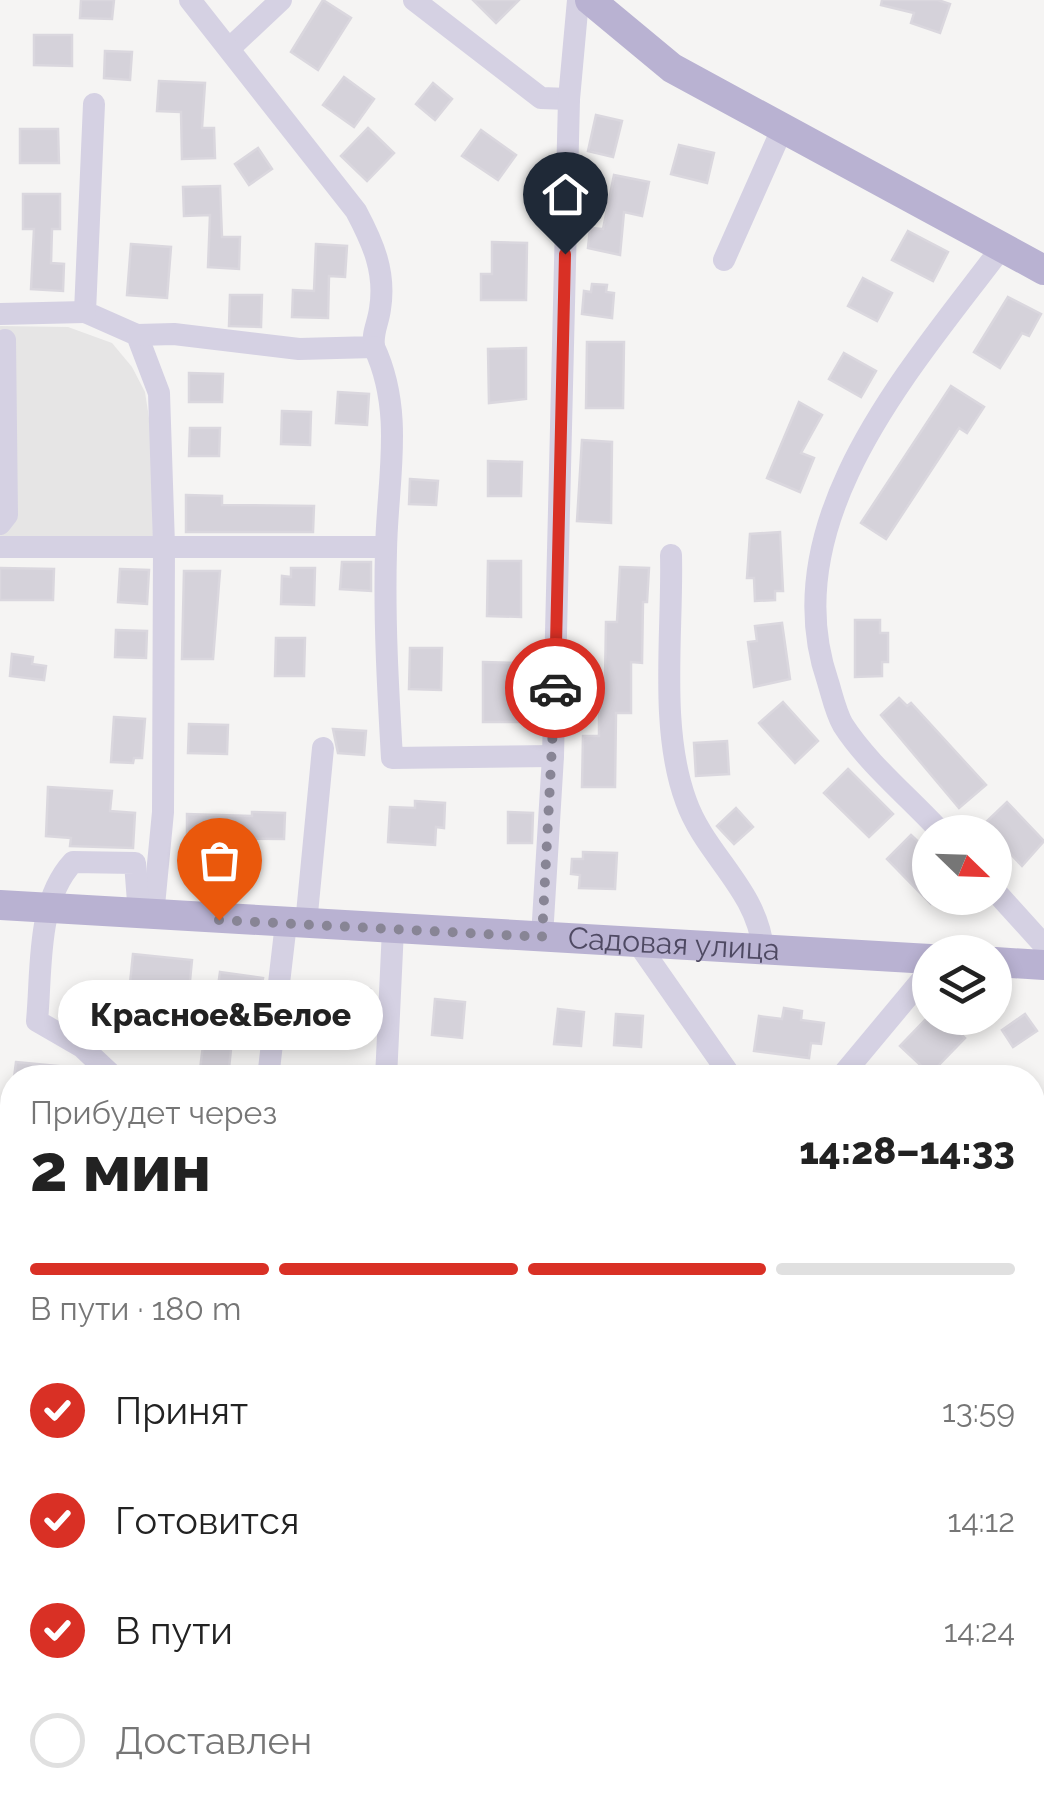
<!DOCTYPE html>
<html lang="ru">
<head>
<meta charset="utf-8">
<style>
  :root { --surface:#fff; --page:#f2f2f2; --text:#222; --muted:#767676; --line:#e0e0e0; --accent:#d93025 }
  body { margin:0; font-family:Raleway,sans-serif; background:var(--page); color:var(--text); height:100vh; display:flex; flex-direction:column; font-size:38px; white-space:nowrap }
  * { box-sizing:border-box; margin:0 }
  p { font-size:32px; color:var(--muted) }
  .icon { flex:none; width:55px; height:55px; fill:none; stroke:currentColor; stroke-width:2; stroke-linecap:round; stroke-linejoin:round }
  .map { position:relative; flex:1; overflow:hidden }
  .panel { position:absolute; left:0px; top:1065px; width:1045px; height:752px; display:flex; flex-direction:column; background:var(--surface); border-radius:40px 40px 0 0; box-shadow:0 5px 15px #0003 }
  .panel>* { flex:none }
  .needle { width:65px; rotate:113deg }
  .fabs { position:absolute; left:912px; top:815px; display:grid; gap:20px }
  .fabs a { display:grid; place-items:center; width:100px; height:100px; border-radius:50%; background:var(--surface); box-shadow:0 5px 15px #0003; font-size:50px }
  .pin { position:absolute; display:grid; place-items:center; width:85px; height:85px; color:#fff; margin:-102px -42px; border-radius:50% 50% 50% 0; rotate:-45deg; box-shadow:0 0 10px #0007 }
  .pin .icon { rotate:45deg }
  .courier { position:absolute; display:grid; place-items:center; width:100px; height:100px; margin:-50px; border:8px solid #d93025; border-radius:50%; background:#fff; color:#222; box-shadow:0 2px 12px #0007 }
  .bubble { position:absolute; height:70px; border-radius:35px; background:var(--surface); box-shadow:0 5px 15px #0003; font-size:32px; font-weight:800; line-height:70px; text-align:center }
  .overview em { font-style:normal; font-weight:800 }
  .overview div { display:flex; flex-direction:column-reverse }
  .overview { display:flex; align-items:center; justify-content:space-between; height:170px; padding:0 30px }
  h1 { font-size:65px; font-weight:800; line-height:75px }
  .bar { display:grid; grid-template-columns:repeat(4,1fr); gap:15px 10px; align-content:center; height:120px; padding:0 30px }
  .bar i { height:12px; border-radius:8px; background:var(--line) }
  .bar .current { background:var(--accent) }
  .bar p { grid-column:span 4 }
  ol { padding:0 30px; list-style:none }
  li { display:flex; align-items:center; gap:30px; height:110px }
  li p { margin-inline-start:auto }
  li .icon { padding:10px; border-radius:50%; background:var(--accent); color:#fff; stroke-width:4 }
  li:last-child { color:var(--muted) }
  li i { width:55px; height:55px; border:5px solid var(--line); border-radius:50% }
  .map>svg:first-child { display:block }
</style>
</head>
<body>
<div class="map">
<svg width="1044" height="1816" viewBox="0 0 1044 1816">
  <rect width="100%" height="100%" fill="#f5f4f3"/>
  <path fill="#e6e5e5" d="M0,326L68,327L112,343L132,367L145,392L152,438L153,542H0Z"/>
  <g fill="#d5d2da" stroke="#dad7de" stroke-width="2.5">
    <path d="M81,0H114L112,19L80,18Z"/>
    <path d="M323,0L351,18L318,70L291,52Z"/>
    <path d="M473,0H519L496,23Z"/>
    <path d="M882,0H938L950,4L940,33L911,23L914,13L881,5Z"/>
    <path d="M34,35H72V66L34,65Z"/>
    <path d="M105,51L132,52L130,80L104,78Z"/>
    <path d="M344,77L374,99L354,127L323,105Z"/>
    <path d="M159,81L205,83L202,128H214L215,158L182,159L181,112L157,111Z"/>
    <path d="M433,83L452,99L435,120L416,104Z"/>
    <path d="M596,115L622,121L613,157L588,151Z"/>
    <path d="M368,128L394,153L367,181L341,156Z"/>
    <path d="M20,129H58L59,163H20Z"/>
    <path d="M481,130L516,155L498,180L462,156Z"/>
    <path d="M679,145L714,153L707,183L671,174Z"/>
    <path d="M258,148L272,169L249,185L235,164Z"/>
    <path d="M614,175L649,182L642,216L624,212L620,255L588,248L590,228L603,229Z"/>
    <path d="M220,186L222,237H240L239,269L208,267L210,215L184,216L183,187Z"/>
    <path d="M23,194H60V229H52L51,263L64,264L63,291L31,289L34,229H23Z"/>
    <path d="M908,231L948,252L933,281L892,260Z"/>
    <path d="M492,242L527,243L526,300H481V274H492Z"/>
    <path d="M131,244L171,247L167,298L127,295Z"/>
    <path d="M316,244L347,246L345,277L329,276L328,318L292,317L293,290L314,291Z"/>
    <path d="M863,278L892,293L877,321L848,306Z"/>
    <path d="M592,284L607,285L606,292L614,293L612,318L582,314L584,291L591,292Z"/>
    <path d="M230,295H262L261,327L229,326Z"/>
    <path d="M1008,297L1041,314L1029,336L1022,333L1000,368L974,352Z"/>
    <path d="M587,342H624L623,408H586Z"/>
    <path d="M526,348V399L489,403L488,349Z"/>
    <path d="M844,353L876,371L861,397L829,379Z"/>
    <path d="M189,373L223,374L222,402H189Z"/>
    <path d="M951,386L984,407L967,433L959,428L886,539L861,523Z"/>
    <path d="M338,392L369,394L367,425L336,423Z"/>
    <path d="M799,402L822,415L801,453L814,458L800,492L767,478Z"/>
    <path d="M282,411L311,412L310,445L281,444Z"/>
    <path d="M190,428H220L219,456H189Z"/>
    <path d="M582,440L612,442L611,523L577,521Z"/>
    <path d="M488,461L522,462L521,496H488Z"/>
    <path d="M410,479L438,481L436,505L409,504Z"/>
    <path d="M186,495L222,496V505L314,506L313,532H186Z"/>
    <path d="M780,532L783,591H775V600L755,601L754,578H747L750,534Z"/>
    <path d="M488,561H521V617L487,616Z"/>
    <path d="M342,562H371V591L340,589Z"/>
    <path d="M620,567L649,568L647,602H643L642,663L631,662V713H616L615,787H582L583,736H599V681H605L606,622H617Z"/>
    <path d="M0,568L54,569L53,600H0Z"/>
    <path d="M291,568H315L314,605L281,604L282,576L291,577Z"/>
    <path d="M120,569L149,570L147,604L118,602Z"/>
    <path d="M184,571H220L213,659H182Z"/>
    <path d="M855,620H880V633H888V662H882V676L855,677Z"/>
    <path d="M782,623L790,679L754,687L748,642L757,641L755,626Z"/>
    <path d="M116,630L147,631L146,658L115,657Z"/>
    <path d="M276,638H305L304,676H275Z"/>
    <path d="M410,648H442L441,690L409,689Z"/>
    <path d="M12,654L33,657L32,664L46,666L44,680L10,676Z"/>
    <path d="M483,662L520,663L519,722H483Z"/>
    <path d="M899,698L907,706L911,703L986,785L959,808L881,715Z"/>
    <path d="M783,702L818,741L795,763L759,723Z"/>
    <path d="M114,717L145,719L142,758H134L133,763L111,762Z"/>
    <path d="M189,724L228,725L227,754L188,753Z"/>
    <path d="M333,729L366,731L364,755L338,753Z"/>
    <path d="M727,741L729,774L696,776L694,743Z"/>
    <path d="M848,769L893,814L869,837L824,793Z"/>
    <path d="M48,787L112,791L110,811L135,813L133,848L70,846L71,838L46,836Z"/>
    <path d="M415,801L445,803L444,828L436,827L435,845L388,842L390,807L415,808Z"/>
    <path d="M1007,802L1044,841L1022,866L983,825Z"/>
    <path d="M736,808L753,827L734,844L717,826Z"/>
    <path d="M252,812L285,813L284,839L187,838V814L252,816Z"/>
    <path d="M508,812L533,813L532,843H508Z"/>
    <path d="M911,835L930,853V903L887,859Z"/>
    <path d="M583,852L617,853L615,889L579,888L580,875L571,874L572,859H583Z"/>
    <path d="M133,954L192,960L188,1001L174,1000L171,1036L125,1032Z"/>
    <path d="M220,972L263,978L256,1023L214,1016Z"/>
    <path d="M338,985L370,989L367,1015L335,1012Z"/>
    <path d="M435,999L465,1002L462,1038L432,1035Z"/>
    <path d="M784,1008L802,1011L801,1020L824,1023L821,1044L811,1043L809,1058L754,1051L759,1016L782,1019Z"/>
    <path d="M558,1009L584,1012L581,1046L554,1044Z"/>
    <path d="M616,1014L643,1016L641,1047L614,1045Z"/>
    <path d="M1025,1014L1037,1031L1013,1047L1002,1030Z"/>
    <path d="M927,1018H944L965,1038L930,1074L900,1046Z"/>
    <path d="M203,1045L231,1049L228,1078H199Z"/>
    <path d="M16,1062L77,1068V1078H14Z"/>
    <path d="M0,1270L12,1272L9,1359H0Z"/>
  </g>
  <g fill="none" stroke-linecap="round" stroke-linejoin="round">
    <g stroke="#d5d1e3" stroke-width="22">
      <path d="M414,0L541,98L569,99"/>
      <path d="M231,47L281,0"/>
      <path d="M94,104L85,312L137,335L159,393L164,545L163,812L153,916"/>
      <path d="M724,260L783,127"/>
      <path d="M0,314L85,312"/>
      <path d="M137,335L174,334L299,349L374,347C372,332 378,324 380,309C386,272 373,243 356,211L190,0"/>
      <path d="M374,347C405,413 387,481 386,551C384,620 388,689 392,758L553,756"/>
      <path d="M0,524L7,515L5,340"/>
      <path d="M0,547H386"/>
      <path d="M671,555C673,631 659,728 686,801C705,855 757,889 763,949"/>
      <path d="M941,832C910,798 868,764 843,725C836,713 832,695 828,682C772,521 912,367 1002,247"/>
      <path d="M995,891L1044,945"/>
      <path d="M306,924L323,748"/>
      <path d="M542,937L553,756L569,99L578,0"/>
      <path d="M637,942L732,1078"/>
      <path d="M115,1078L82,1047L37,1021C42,969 36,902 73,862L135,863L139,915"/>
      <path d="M164,1078V1077"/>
      <path d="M268,1078L286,923"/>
      <path d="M386,1078L393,929"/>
      <path d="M840,1078L930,970"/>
      <path d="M1032,1400L1044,1411"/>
      <path d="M1032,1435L1044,1425"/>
      <path d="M0,1594L12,1595"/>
      <path d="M0,1662L12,1675"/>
      <path d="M138,1805L149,1816"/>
      <path d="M341,1805L353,1816"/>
      <path d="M473,1805L481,1816"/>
      <path d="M715,1805L726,1816"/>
      <path d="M927,1805L931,1816"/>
    </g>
    <g stroke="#b9b2d2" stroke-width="30">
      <path d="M590,0L672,68L1044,270"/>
      <path id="s1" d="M0,905L930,959"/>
      <path d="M995,962L1044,965"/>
    </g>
  </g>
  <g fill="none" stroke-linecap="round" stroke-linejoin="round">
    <path stroke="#888595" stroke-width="10" stroke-dasharray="0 18" d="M219,920L542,937L555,688"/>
    <path stroke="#d93025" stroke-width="12" d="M555,688L565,254"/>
  </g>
  <g text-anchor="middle" stroke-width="10" stroke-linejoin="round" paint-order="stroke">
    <g font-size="30" fill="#4e4962" stroke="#fff">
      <text dy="10" stroke="none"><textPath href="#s1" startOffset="675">Садовая улица</textPath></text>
    </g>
  </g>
</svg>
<div class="fabs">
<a><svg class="needle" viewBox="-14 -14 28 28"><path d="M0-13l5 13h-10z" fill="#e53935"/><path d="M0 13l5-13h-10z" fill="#767676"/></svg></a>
<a><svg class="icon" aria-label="layers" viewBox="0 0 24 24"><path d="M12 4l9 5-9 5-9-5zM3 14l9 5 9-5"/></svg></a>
</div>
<div class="pin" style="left:219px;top:920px;background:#ea580c"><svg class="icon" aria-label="bag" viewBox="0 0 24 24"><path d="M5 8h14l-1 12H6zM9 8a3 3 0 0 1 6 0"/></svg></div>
<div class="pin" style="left:565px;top:254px;background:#1f2937"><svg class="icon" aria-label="home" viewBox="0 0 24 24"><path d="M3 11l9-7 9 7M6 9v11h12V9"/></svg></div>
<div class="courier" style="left:555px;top:688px"><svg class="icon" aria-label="car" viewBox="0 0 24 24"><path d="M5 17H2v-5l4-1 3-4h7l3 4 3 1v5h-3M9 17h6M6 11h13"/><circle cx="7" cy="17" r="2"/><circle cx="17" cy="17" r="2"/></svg></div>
<div class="bubble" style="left:58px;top:980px;width:325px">Красное&amp;Белое</div>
<section class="panel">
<div class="overview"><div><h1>2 мин</h1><p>Прибудет через</p></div><em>14:28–14:33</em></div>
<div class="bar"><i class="current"></i><i class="current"></i><i class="current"></i><i></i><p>В пути · 180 m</p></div>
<ol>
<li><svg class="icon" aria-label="check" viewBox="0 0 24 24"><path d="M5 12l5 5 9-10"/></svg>Принят<p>13:59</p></li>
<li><svg class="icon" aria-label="check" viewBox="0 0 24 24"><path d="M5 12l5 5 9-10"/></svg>Готовится<p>14:12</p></li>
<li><svg class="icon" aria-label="check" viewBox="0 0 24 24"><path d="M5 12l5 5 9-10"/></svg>В пути<p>14:24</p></li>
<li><i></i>Доставлен</li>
</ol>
</section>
</div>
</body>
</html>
